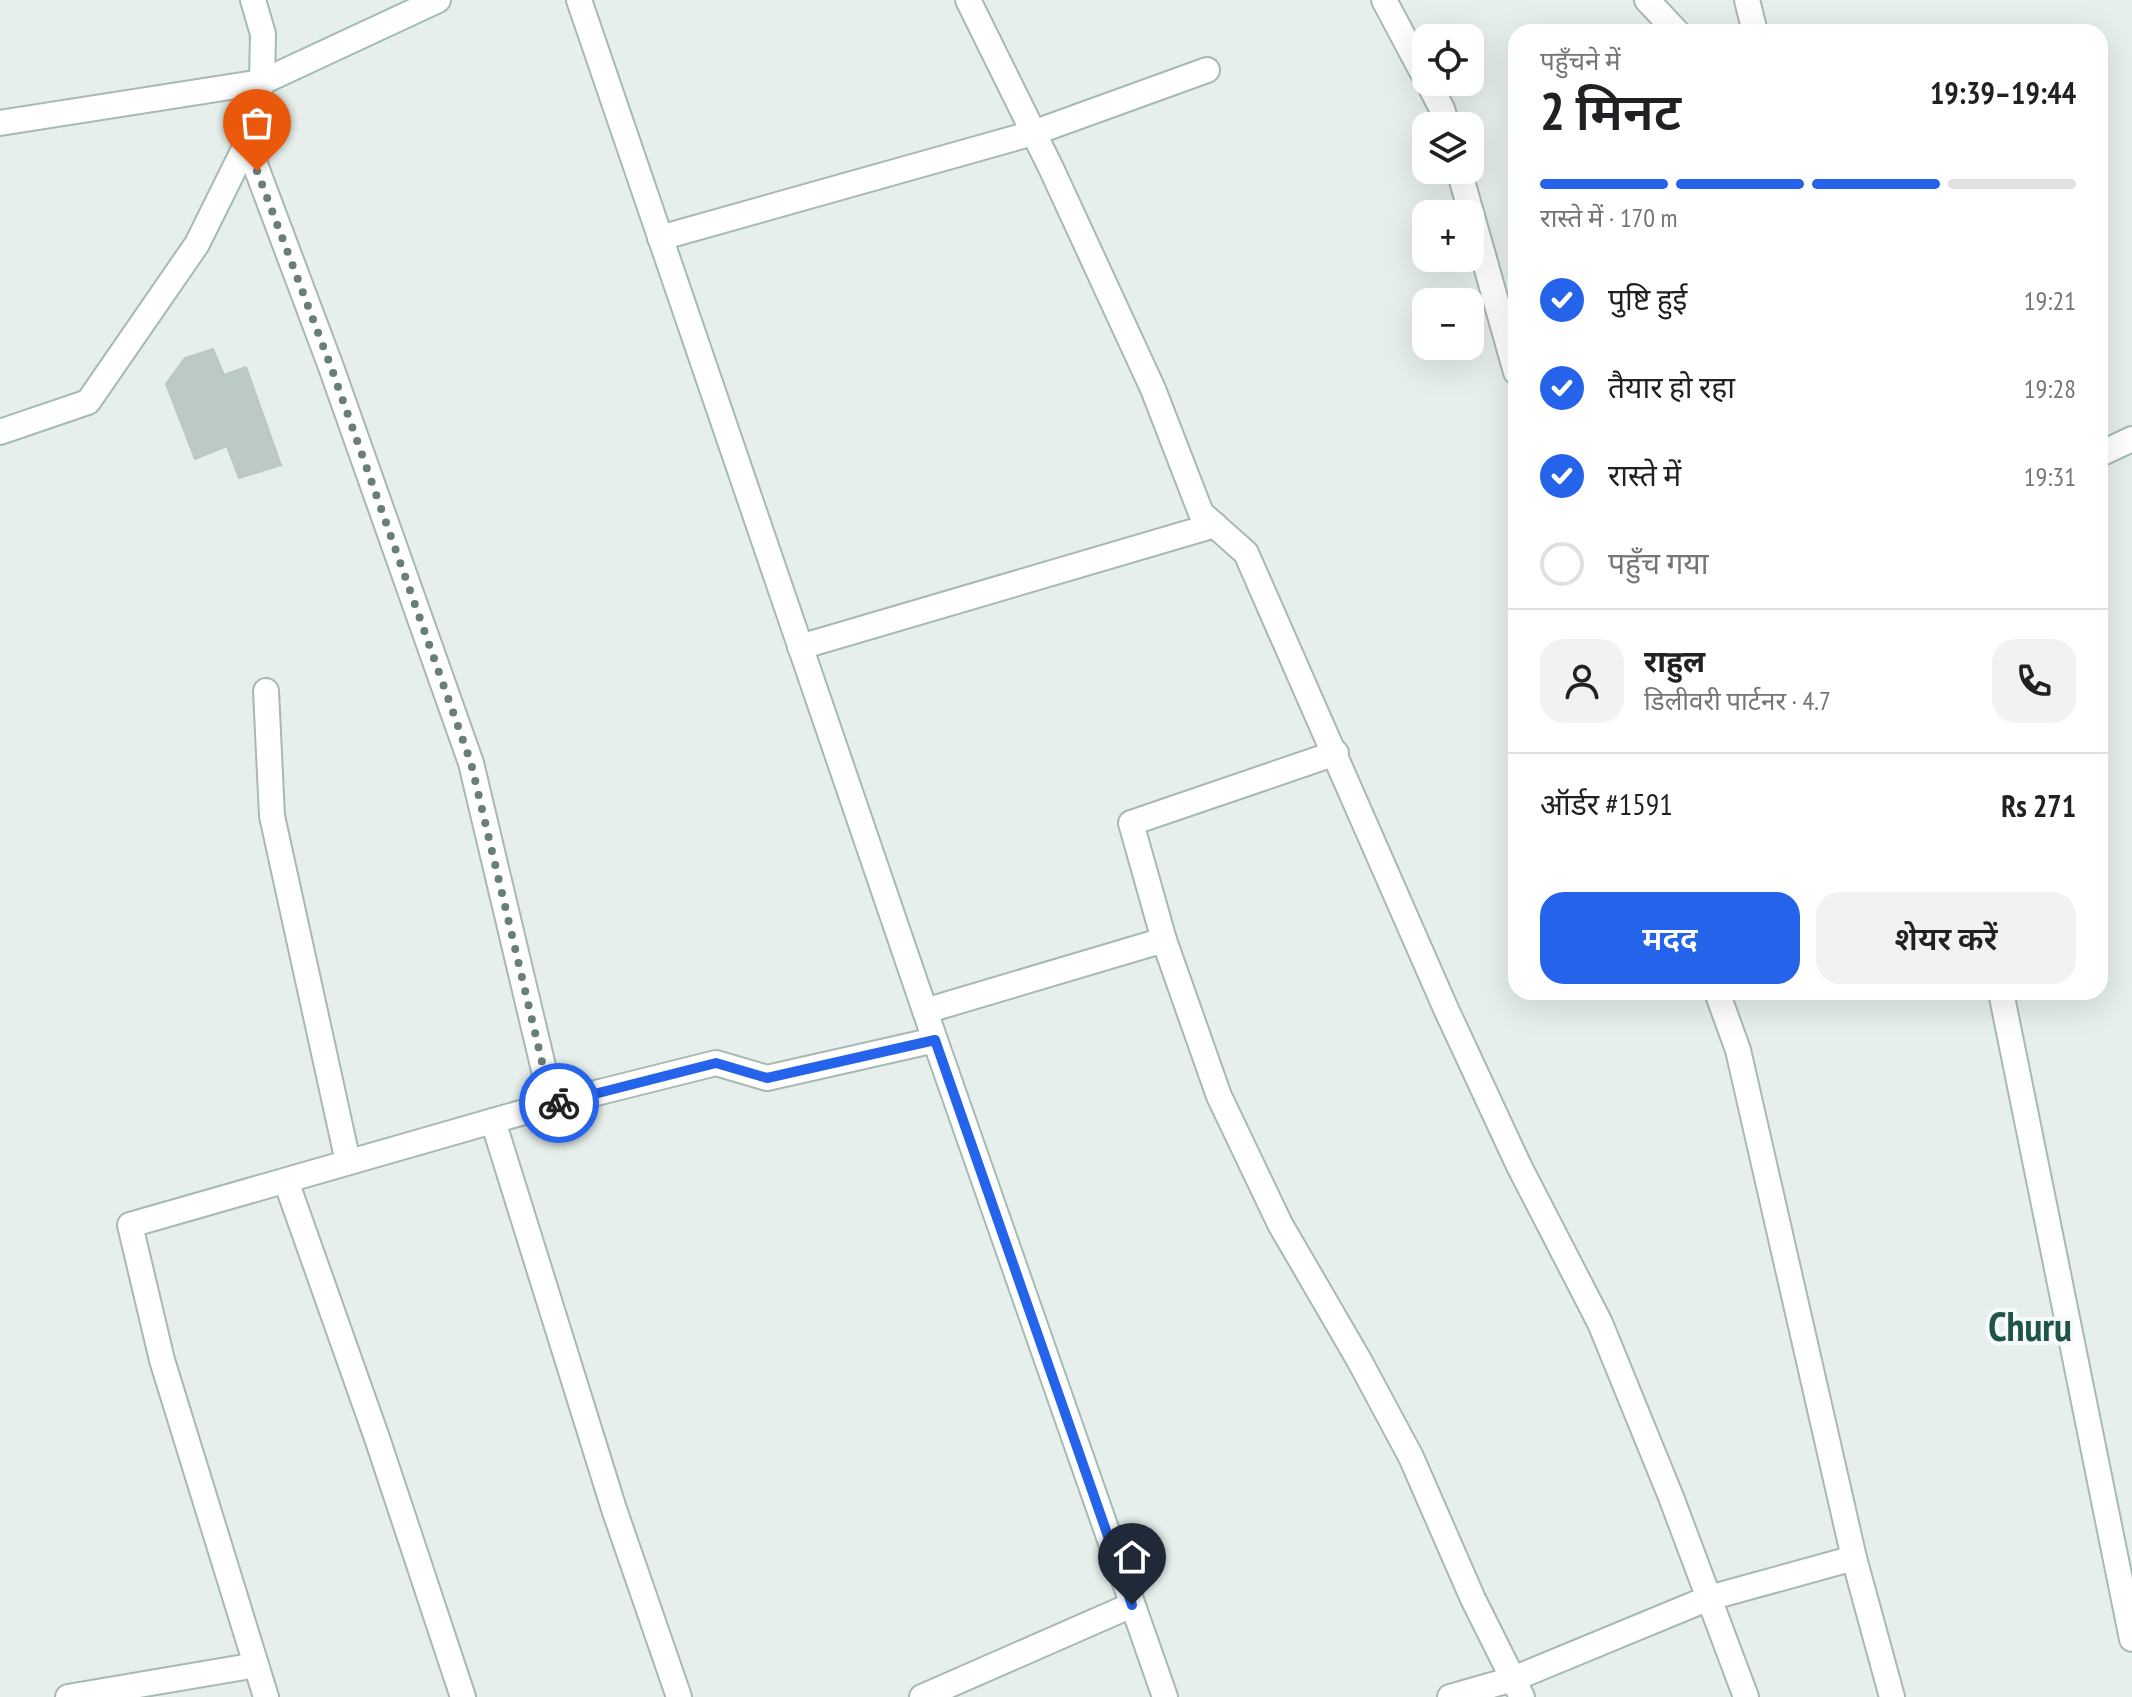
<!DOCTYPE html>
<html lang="hi">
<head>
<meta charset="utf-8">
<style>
  :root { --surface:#fff; --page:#f2f2f2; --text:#202124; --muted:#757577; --line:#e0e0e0; --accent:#2563eb }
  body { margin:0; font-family:"PT Sans Narrow","Noto Sans Devanagari",sans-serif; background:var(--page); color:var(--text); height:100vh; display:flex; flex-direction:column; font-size:30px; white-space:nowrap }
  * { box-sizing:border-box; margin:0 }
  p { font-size:26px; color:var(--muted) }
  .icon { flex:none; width:44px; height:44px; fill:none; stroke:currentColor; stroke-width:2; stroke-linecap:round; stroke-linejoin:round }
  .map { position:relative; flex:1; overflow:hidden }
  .drawer { position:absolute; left:1508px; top:24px; width:600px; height:976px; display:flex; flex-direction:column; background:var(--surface); border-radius:24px; box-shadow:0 8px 32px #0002 }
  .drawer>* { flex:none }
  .controls { position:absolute; left:1412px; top:24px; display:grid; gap:16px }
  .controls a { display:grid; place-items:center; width:72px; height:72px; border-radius:16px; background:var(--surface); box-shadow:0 8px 32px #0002; font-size:40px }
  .pin { position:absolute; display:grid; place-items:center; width:68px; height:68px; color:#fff; margin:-82px -34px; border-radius:50% 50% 50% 0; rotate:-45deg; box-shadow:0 0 8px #0007 }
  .pin .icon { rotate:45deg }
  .courier { position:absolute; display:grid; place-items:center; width:80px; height:80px; margin:-40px; border:6px solid #2563eb; border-radius:50%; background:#fff; color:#222; box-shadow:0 2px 10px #0007 }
  .headline em { font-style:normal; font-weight:600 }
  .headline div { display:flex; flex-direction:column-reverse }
  .headline { display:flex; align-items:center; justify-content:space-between; height:136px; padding:0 32px }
  h1 { font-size:52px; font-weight:600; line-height:60px }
  .bar { display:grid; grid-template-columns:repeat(4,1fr); gap:12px 8px; align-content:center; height:96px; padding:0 32px }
  .bar i { height:10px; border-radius:6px; background:var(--line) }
  .bar .on { background:var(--accent) }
  .bar p { grid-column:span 4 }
  .line { display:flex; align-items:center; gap:20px; padding:0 32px; border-top:2px solid var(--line) }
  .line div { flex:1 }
  .round { display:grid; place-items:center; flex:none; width:84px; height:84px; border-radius:24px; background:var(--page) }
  ol { padding:0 32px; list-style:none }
  li { display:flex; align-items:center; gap:24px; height:88px }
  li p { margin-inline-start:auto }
  li .icon { padding:8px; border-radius:50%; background:var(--accent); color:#fff; stroke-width:4 }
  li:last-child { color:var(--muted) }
  li i { width:44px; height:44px; border:4px solid var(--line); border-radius:50% }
  .action { display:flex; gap:16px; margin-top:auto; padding:16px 32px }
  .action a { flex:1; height:92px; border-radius:24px; background:var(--accent); color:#fff; font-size:32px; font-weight:600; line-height:92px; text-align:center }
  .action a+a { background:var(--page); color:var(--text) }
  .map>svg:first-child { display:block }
</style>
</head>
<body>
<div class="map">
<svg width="2132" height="1697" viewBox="0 0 2132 1697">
  <rect width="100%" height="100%" fill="#e6efeb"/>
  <path fill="#bbcac4" stroke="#b8c9c2" stroke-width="2" d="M213,349L224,375L246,367L281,465L239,478L227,446L195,459L166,384L185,358Z"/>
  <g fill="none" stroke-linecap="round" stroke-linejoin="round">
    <g stroke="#a8b8b2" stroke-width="28">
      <g id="street">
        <path d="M968,0L1051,168L1153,389L1201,513L1246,553L1446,1009L1519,1166L1600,1323L1671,1497L1746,1697"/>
        <path d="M1384,0L1426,79"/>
        <path d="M1647,0L1677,32"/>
        <path d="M1747,0L1755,32"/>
        <path d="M1428,82L1442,109L1447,126"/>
        <path d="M0,123L262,82"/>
        <path d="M247,143L331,367L471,763L552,1104"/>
        <path d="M1459,170L1516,372"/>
        <path d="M660,238L1033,133L1207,70"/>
        <path d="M800,647L1215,525"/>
        <path d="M266,691L272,816L348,1162"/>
        <path d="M1336,753L1131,823L1164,940L1219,1096L1280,1224L1359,1360L1411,1457L1473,1599L1522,1697"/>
        <path d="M1717,992L1738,1050L1854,1558L1892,1697"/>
        <path d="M925,1011L1164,940"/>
        <path d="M493,1121L614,1509L679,1697"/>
        <path d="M286,1181L377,1438L463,1697"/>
        <path d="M68,1697L256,1665"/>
        <path d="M266,1697L162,1360L130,1225L552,1104L716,1063L767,1078L935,1040"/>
        <path d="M922,1697L1132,1605"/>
        <path d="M1450,1697L1513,1679L1709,1598L1854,1558"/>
      </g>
    </g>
    <g stroke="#a4bbb3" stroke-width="28">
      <g id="secondary">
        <path d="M579,0L935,1040L1165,1697"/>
        <path d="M262,82L438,0"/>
        <path d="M0,432L88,402L197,244L247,143L262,82L263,34L253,0"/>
        <path d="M2100,454L2132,439"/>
        <path d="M2001,992L2132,1639"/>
      </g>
    </g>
    <use href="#street" stroke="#fff" stroke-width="24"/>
    <use href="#secondary" stroke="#fff" stroke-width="24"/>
  </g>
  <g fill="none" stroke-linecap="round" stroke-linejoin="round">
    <path stroke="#687f78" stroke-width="8" stroke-dasharray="0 14.4" d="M257,171L331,367L471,763L552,1104L559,1103"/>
    <path stroke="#2563eb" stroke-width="10" d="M559,1103L716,1063L767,1078L935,1040L1132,1605"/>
  </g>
  <g text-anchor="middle" stroke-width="8" stroke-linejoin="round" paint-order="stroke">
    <g font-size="40" font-weight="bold" fill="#1f5548" stroke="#f7fbf9">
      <text x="2030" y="1341">Churu</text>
    </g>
  </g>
</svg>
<div class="controls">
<a><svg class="icon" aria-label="locate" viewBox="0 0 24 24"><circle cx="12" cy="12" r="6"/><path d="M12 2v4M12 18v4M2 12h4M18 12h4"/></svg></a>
<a><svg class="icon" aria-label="layers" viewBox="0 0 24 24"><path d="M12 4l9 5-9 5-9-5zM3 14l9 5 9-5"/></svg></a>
<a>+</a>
<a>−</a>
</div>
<div class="pin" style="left:257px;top:171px;background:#ea580c"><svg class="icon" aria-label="bag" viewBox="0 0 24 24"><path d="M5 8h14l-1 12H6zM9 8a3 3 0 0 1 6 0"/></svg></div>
<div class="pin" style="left:1132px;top:1605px;background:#1f2937"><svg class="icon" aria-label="home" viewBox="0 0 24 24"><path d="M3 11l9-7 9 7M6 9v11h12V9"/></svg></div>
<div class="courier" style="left:559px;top:1103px"><svg class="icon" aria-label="bike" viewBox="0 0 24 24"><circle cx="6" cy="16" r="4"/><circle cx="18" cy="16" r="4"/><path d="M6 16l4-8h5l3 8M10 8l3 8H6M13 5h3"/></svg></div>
<section class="drawer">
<div class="headline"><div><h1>2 मिनट</h1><p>पहुँचने में</p></div><em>19:39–19:44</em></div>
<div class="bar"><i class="on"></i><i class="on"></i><i class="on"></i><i></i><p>रास्ते में · 170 m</p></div>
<ol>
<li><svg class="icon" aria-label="check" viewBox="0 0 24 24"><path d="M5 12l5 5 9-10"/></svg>पुष्टि हुई<p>19:21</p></li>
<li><svg class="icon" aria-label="check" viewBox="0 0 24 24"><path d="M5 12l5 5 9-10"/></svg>तैयार हो रहा<p>19:28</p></li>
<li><svg class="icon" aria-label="check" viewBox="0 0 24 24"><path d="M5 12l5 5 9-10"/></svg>रास्ते में<p>19:31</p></li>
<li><i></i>पहुँच गया</li>
</ol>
<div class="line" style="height:144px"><a class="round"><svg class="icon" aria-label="person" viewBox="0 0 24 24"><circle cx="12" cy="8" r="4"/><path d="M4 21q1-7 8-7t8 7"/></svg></a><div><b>राहुल</b><p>डिलीवरी पार्टनर · 4.7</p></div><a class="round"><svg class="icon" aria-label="phone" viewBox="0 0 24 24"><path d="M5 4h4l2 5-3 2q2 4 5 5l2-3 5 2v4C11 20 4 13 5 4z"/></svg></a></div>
<div class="line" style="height:104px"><div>ऑर्डर #1591</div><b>Rs 271</b></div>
<div class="action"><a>मदद</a><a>शेयर करें</a></div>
</section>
</div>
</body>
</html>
